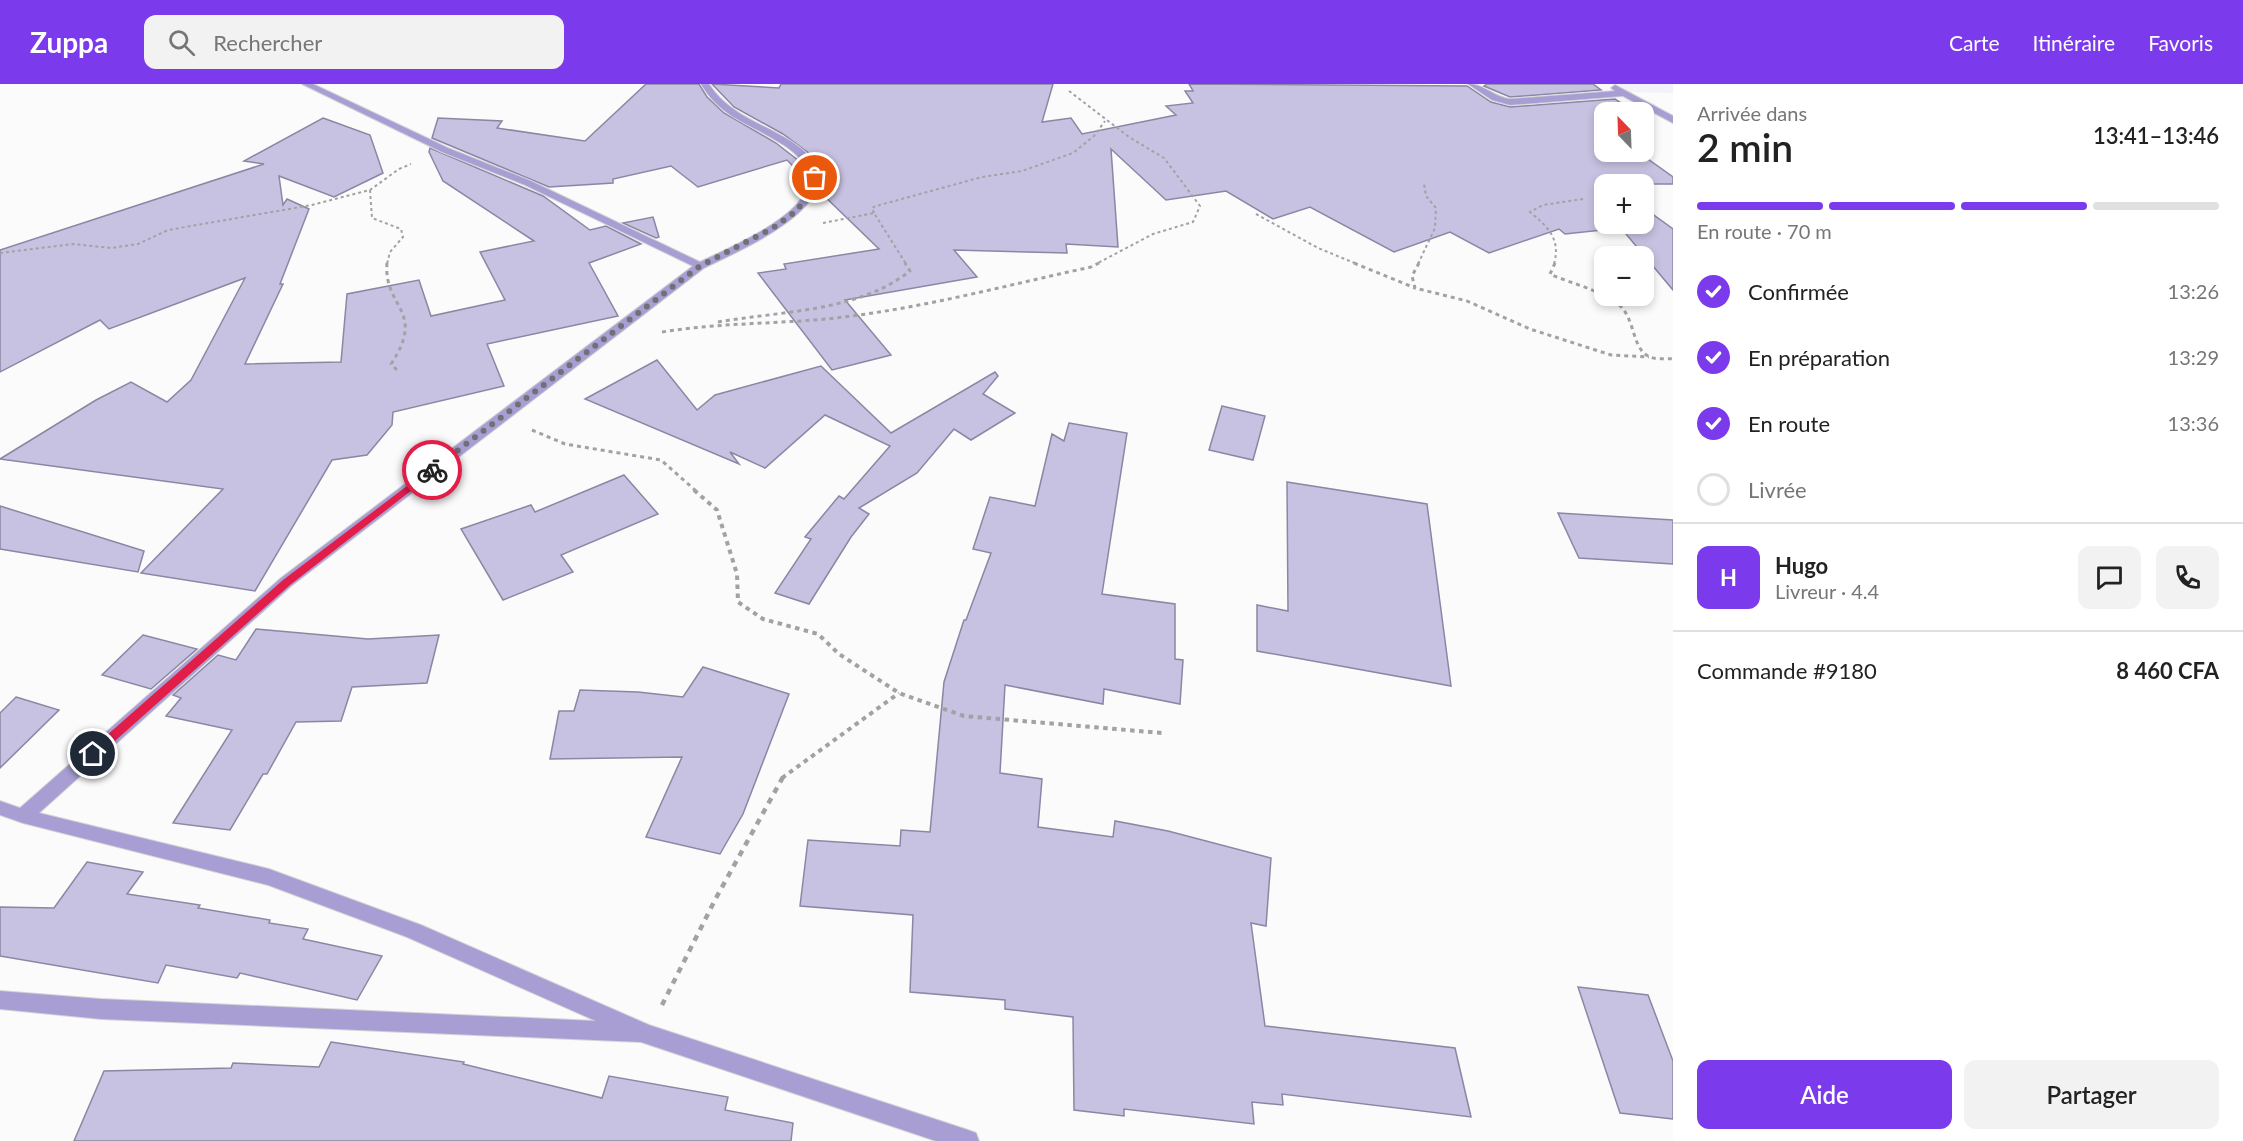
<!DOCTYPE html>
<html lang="fr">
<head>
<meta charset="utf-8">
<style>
  :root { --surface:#fff; --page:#f2f2f2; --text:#222; --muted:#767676; --line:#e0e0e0; --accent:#7c3aed }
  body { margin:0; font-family:Lato,sans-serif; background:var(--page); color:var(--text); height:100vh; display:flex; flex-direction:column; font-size:22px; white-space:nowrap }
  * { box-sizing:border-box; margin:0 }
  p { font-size:20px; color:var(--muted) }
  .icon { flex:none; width:33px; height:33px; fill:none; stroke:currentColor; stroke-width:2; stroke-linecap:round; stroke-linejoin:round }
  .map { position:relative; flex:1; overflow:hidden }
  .sheet { display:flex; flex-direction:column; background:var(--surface); width:570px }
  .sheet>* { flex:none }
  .needle { width:39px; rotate:337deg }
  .fabs { position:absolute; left:1594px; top:18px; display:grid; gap:12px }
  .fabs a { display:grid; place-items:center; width:60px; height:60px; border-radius:12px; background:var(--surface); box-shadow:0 3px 9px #0003; font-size:30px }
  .pin { position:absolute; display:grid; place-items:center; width:51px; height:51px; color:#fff; margin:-26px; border:3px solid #fff; border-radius:50%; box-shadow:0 2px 6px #0007 }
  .courier { position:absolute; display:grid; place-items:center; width:60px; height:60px; margin:-30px; border:4px solid #e11d48; border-radius:50%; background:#fff; color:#222; box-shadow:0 2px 8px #0007 }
  .summary em { font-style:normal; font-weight:600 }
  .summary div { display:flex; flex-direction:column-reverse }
  .summary { display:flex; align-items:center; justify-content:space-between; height:102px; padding:0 24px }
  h1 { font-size:39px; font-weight:600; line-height:45px }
  .bar { display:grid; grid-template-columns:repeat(4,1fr); gap:9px 6px; align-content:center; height:72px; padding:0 24px }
  .bar i { height:8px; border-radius:4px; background:var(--line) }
  .bar .current { background:var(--accent) }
  .bar p { grid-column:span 4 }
  .line { display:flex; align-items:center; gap:15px; padding:0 24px; border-top:2px solid var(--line) }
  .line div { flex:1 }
  .round { display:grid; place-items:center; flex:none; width:63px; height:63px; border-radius:12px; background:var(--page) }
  ol { padding:0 24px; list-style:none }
  li { display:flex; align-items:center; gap:18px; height:66px }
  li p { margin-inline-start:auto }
  li .icon { padding:6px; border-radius:50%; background:var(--accent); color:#fff; stroke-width:4 }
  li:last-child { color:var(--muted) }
  li i { width:33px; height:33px; border:3px solid var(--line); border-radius:50% }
  .action { display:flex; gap:12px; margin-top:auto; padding:12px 24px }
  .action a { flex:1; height:69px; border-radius:12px; background:var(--accent); color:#fff; font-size:24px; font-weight:600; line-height:69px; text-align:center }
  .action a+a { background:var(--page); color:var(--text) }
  header { display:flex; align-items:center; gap:36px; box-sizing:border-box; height:84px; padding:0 30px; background:var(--accent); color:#fff }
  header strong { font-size:28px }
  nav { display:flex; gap:33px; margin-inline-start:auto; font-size:21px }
  .search { width:420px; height:54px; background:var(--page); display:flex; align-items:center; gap:15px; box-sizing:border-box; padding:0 21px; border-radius:12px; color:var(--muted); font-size:22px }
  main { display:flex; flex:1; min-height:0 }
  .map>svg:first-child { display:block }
</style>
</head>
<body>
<header>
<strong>Zuppa</strong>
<div class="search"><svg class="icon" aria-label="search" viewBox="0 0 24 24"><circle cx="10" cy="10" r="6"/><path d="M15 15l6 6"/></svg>Rechercher</div>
<nav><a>Carte</a><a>Itinéraire</a><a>Favoris</a></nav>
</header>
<main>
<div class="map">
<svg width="1673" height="1057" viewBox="0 0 1673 1057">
  <rect width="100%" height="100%" fill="#fafbfa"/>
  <path fill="#f3f2fa" d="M1618,0H1673V9L1630,8Z"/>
  <g fill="#c7c2e1" stroke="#8b86a4" stroke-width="1.5">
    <path d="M646,0H699L707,13L724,29L776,59L799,77L806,95L787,76L698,103L671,82L613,95V99L549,103L432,54L438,34L502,37L497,44L585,57Z"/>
    <path d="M712,0L779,4L781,0H1053L1042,38L1071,34L1082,50L1176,31L1166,22L1193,19L1185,7H1193L1189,0L1467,2L1491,18L1510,23L1615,15L1635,28H1605V68H1638L1673,93V100H1605V140H1644V124L1673,145V206L1621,144L1565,150L1559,145L1489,169L1450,148L1394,168L1310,123L1273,135L1226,107L1166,116L1111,65L1118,163L1066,160L1067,169L954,166L977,193L845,216L891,271L832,286L758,189L786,185L784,180L879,165L817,105L820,91L810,70L783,50L734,23Z"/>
    <path d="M1487,0H1593L1601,6L1510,13L1484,2Z"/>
    <path d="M323,34L370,51L383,89L334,113L279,92L283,121L287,115L309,125L280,200H283L245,280L341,278L347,210L419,196L431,232L505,216L480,168L534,157L443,97L429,68L430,64L543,112L590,146L606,142L641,160L589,179L618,232L487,260L504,302L393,328L392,341L367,371L332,376L255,507L141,489L223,405L0,375L96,316L131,298L167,318L191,296L245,194L109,245L100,236L0,288V166L264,80L244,77Z"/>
    <path d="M653,133L659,153L656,154L623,139Z"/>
    <path d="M657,276L697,326L715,311L821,282L891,349L995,288L998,292L983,310L1015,329L971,356L954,345L917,389L859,424L869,430L851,453L809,520L775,509L811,455L805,453L839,412L844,415L890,362L825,331L765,384L730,368L739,380L585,315Z"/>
    <path d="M1222,322L1265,332L1253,376L1209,366Z"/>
    <path d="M1069,339L1127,349L1102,510L1175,520V575L1183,576L1180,620L1104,605L1103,620L1005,601L1000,689L1042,695L1038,743L1113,753L1115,737L1168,747L1271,774L1266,842L1251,839L1265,942L1455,964L1471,1033L1282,1010L1283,1021L1252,1018L1254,1040L1124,1025V1032L1074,1026L1073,933L1005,925V916L910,908L913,831L800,822L808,756L900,762L901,746L930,748L944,598L964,536H966L991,469L973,465L990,413L1035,422L1052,350L1064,357Z"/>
    <path d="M624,391L658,430L561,471L573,488L503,516L461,445L531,421L535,428Z"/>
    <path d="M1287,398L1427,420L1451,602L1257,567V521L1288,527Z"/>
    <path d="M0,422L144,467L138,488L0,465Z"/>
    <path d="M1558,429L1673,436V480L1579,474Z"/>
    <path d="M256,545L368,555L439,551L427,599L352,603L341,637L296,638L267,690H263L230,746L173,739L232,646L166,632L181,614L173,611L218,571L236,576Z"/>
    <path d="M143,551L197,565L151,605L102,591Z"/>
    <path d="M703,583L789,610L743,730L720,770L646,753L682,673L550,675L559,627H574L580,606L638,608L683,613Z"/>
    <path d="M16,613L59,626L0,684V629Z"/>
    <path d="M87,778L143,788L127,810L200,821L198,824L270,836L269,839L308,845L303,855L382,872L357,916L240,889L237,894L166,881L158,899L0,872V823L54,824Z"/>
    <path d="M1578,903L1648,911L1673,977V1035L1620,1029Z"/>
    <path d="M331,958L464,978L463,980L602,1014L609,992L728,1013L725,1026L793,1039L791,1057H74L104,987L231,984L233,979L319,983Z"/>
  </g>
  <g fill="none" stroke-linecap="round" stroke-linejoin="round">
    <g stroke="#d4d4d6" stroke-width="2">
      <g id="street">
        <path d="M302,0H313L448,64L531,97L700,178C743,157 866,108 777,57C746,38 721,33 701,0H709C726,27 755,37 782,52C881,106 751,161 704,184L291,502L39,729L269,785L421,841L649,941L968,1046L976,1049L979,1057H936L641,958L101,935L0,925V907L101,915L596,937L407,853L268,801L23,739L0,731V717L20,724L281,494L693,182L525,101L442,68Z"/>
        <path d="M1468,0C1484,0 1494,13 1510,15L1615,7L1611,4L1615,1L1673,32V39L1623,12L1510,21L1492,16Z"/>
      </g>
    </g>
    <g stroke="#a2a2a6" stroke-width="2" stroke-dasharray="3 3" stroke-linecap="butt">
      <path d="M1069,7L1129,53L1164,74L1200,122L1193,138L1153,150L1096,180"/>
      <path d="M370,106L372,134L401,145L403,153L390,168L387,180"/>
      <path d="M874,129L872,124L876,122L982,93L1022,87L1073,69L1094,52L1105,37"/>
      <path d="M1256,130L1318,164L1357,180"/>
      <path d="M823,139L874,129L906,180"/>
      <path d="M0,169L73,160L111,164L138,160L168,146L312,121L370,106L399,85L411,80"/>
      <path d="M1418,180L1435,144L1436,124L1426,112L1424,100"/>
      <path d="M1554,180C1561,155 1548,143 1530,128L1543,121L1583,115"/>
    </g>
    <g stroke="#a2a2a6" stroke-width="3" stroke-dasharray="4 4" stroke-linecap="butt">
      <path d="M387,179C383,224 427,226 391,280L398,287"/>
      <path d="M1354,179L1415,204"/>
      <path d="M1419,179L1412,192L1415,204L1467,217L1530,245L1611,271L1649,273"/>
      <path d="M1555,179L1550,190C1572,200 1598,205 1618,220C1636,234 1631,265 1650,273C1657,276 1666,274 1673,275"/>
      <path d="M718,238C781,227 858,228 910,187L905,179"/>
      <path d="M662,248C717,239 771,240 826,235C916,226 1003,202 1091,183L1099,179"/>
      <path d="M532,346L565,360L661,376L696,407"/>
    </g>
    <g stroke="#a2a2a6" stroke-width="4" stroke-dasharray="4.5 4.5" stroke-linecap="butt">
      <path d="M694,406L717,426L737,490L738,518L763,535L818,550L839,570L899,609L964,632L1162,649"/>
      <path d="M782,694L899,609"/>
    </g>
    <path stroke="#a2a2a6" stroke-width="4.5" stroke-dasharray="6 6" stroke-linecap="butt" d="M662,921L716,814L783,693"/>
    <use href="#street" fill="#a89ed4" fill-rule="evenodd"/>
  </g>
  <path fill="#e11d48" d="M432,383L436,386L435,388L290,501L97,673H89V667L283,496Z"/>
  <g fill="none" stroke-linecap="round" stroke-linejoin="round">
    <path stroke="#717077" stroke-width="6" stroke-dasharray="0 10.8" d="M432,386L700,182L773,144L795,128L810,110L815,94"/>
  </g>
</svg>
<div class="fabs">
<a><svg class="needle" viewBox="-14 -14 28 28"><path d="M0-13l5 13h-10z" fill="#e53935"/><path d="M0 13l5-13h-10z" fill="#767676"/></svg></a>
<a>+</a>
<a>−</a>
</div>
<div class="pin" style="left:815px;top:94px;background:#ea580c"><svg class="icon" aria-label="bag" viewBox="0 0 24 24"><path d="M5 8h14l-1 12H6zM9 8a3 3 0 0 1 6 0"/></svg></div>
<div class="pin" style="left:93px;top:670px;background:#1f2937"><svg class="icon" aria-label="home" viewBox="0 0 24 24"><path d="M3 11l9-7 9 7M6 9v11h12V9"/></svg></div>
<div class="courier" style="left:432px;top:386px"><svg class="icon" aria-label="bike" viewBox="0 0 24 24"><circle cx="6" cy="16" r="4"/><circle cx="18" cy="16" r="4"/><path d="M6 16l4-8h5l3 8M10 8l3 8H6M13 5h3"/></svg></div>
</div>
<section class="sheet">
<div class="summary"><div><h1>2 min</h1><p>Arrivée dans</p></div><em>13:41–13:46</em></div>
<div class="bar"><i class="current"></i><i class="current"></i><i class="current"></i><i></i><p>En route · 70 m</p></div>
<ol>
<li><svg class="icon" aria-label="check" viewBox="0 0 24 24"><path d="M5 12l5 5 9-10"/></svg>Confirmée<p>13:26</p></li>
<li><svg class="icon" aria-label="check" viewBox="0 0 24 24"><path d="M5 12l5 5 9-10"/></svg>En préparation<p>13:29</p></li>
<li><svg class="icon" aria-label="check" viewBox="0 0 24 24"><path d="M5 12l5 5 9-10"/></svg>En route<p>13:36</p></li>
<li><i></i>Livrée</li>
</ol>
<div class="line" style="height:108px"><b class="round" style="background:var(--accent);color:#fff">H</b><div><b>Hugo</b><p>Livreur · 4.4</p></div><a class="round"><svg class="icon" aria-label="chat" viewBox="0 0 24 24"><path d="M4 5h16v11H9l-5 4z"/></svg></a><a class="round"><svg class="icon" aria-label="phone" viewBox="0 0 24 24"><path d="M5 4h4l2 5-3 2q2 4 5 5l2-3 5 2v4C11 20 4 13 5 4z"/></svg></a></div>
<div class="line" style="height:78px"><div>Commande #9180</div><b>8 460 CFA</b></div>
<div class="action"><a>Aide</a><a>Partager</a></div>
</section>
</main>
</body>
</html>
